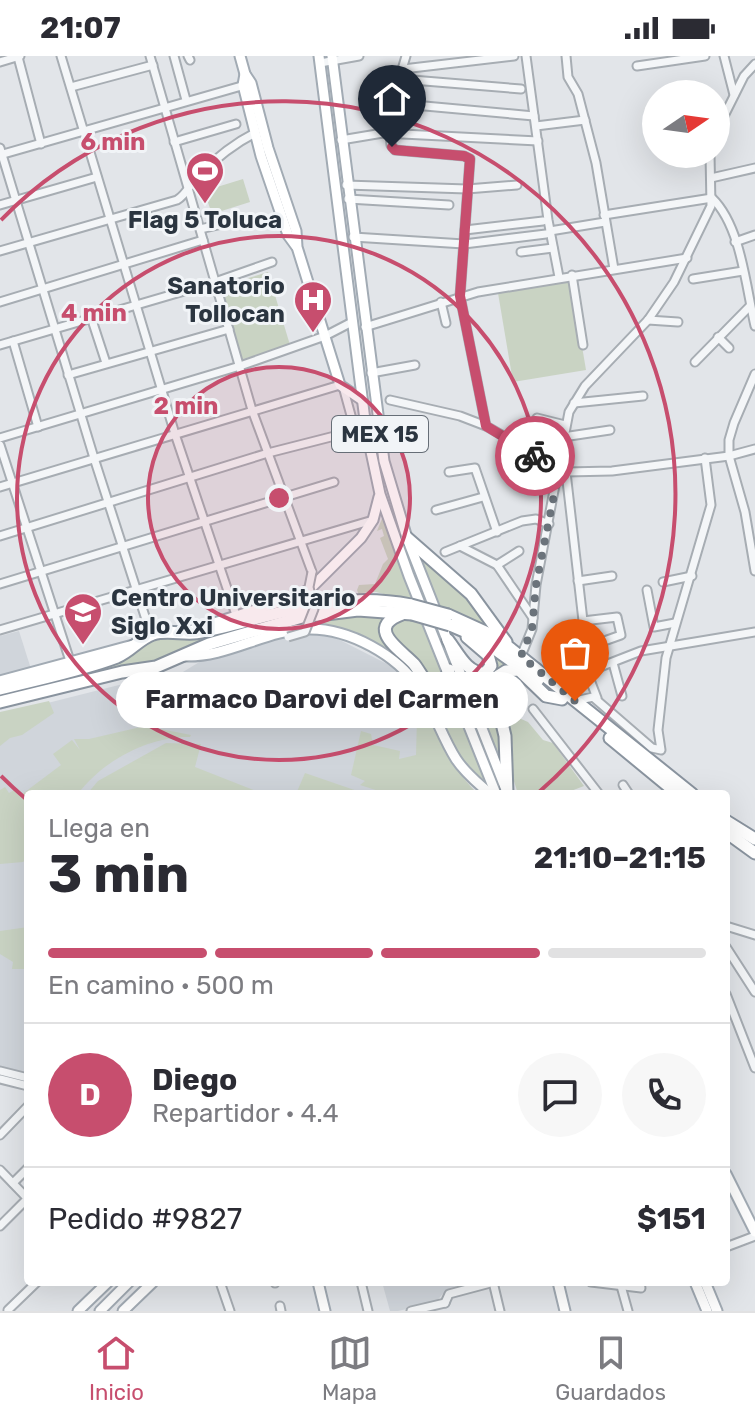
<!DOCTYPE html>
<html lang="es">
<head>
<meta charset="utf-8">
<style>
  :root { --surface:#fff; --page:#f7f7f7; --text:#2b2b33; --muted:#7c7c81; --line:#e1e1e2; --accent:#c74e6e }
  body { margin:0; font-family:Rubik,sans-serif; background:var(--page); color:var(--text); height:100vh; display:flex; flex-direction:column; font-size:30px; white-space:nowrap }
  * { box-sizing:border-box; margin:0 }
  p { font-size:26px; color:var(--muted) }
  .icon { flex:none; width:44px; height:44px; fill:none; stroke:currentColor; stroke-width:2; stroke-linecap:round; stroke-linejoin:round }
  .map { position:relative; flex:1; overflow:hidden }
  .panel { position:absolute; left:24px; top:734px; width:706px; height:496px; display:flex; flex-direction:column; background:var(--surface); border-radius:8px; box-shadow:0 8px 32px #0002 }
  .panel>* { flex:none }
  .needle { width:52px; rotate:77deg }
  .fabs { position:absolute; left:642px; top:24px; display:grid; gap:16px }
  .fabs a { display:grid; place-items:center; width:88px; height:88px; border-radius:50%; background:var(--surface); box-shadow:0 8px 32px #0002; font-size:40px }
  .pin { position:absolute; display:grid; place-items:center; width:68px; height:68px; color:#fff; margin:-82px -34px; border-radius:50% 50% 50% 0; rotate:-45deg; box-shadow:0 0 8px #0007 }
  .pin .icon { rotate:45deg }
  .courier { position:absolute; display:grid; place-items:center; width:80px; height:80px; margin:-40px; border:6px solid #c74e6e; border-radius:50%; background:#fff; color:#222; box-shadow:0 2px 10px #0007 }
  .bubble { position:absolute; height:56px; border-radius:28px; background:var(--surface); box-shadow:0 8px 32px #0002; font-size:26px; font-weight:700; line-height:56px; text-align:center }
  .head em { font-style:normal; font-weight:700 }
  .head div { display:flex; flex-direction:column-reverse }
  .head { display:flex; align-items:center; justify-content:space-between; height:136px; padding:0 24px }
  h1 { font-size:52px; font-weight:700; line-height:60px }
  .bar { display:grid; grid-template-columns:repeat(4,1fr); gap:12px 8px; align-content:center; height:96px; padding:0 24px }
  .bar i { height:10px; border-radius:6px; background:var(--line) }
  .bar .on { background:var(--accent) }
  .bar p { grid-column:span 4 }
  .line { display:flex; align-items:center; gap:20px; padding:0 24px; border-top:2px solid var(--line) }
  .line div { flex:1 }
  .round { display:grid; place-items:center; flex:none; width:84px; height:84px; border-radius:42px; background:var(--page) }
  .status { display:flex; justify-content:space-between; align-items:center; height:56px; padding:0 40px; background:var(--surface); direction:ltr }
  .status svg { height:22px; fill:currentColor }
  .menu { display:flex; justify-content:space-around; align-items:center; height:112px; border-top:2px solid var(--line); background:var(--surface); font-size:22px; color:var(--muted) }
  .menu a { display:grid; justify-items:center; gap:4px }
  .menu .on { color:var(--accent) }
  .map>svg:first-child { display:block }
</style>
</head>
<body>
<div class="status"><b>21:07</b><svg viewBox="0 0 49 12"><path d="M0 12V9h3v3zM5 12V6h3v6zM10 12V3h3v9zM15 12V0h3v12zM26 1h20v11H26zM47 4h2v5h-2z"/></svg></div>
<div class="map">
<svg width="755" height="1255" viewBox="0 0 755 1255">
  <rect width="100%" height="100%" fill="#e2e5e9"/>
  <g fill="#d0d5db">
    <path d="M19,575L31,613L0,621V580Z"/>
    <path d="M305,578L332,580L391,610L408,625L416,636L468,738H28V1019L0,1012V659L119,629L168,625L206,602L287,580Z"/>
    <path d="M382,1226H479L445,1235L436,1246L398,1255H390Z"/>
  </g>
  <g fill="#c9d3c3">
    <path d="M243,123L250,146L212,158L204,135Z"/>
    <path d="M268,216L290,289L240,304L219,231Z"/>
    <path d="M571,225L586,314L513,326L498,237Z"/>
    <path d="M383,460L414,546L376,536L361,537L359,539L357,534L359,529L375,528L383,508L388,503L380,482L384,480L382,473L377,475Z"/>
    <path d="M417,497L466,538L492,572L441,551Z"/>
    <path d="M367,547L408,551L465,568L483,577L688,738H683L544,625L480,578L458,568L422,558L382,551H346L309,557L201,586L161,604L121,611L0,643V637L121,601L156,583L197,580L298,553L326,548Z"/>
    <path d="M376,559L408,563L423,569L492,735C484,728 475,722 468,714C455,699 447,677 438,659C409,600 373,575 307,568L340,560Z"/>
    <path d="M485,593L513,611L496,617L504,720L460,606L489,618Z"/>
    <path d="M308,626L358,640L351,656L302,645Z"/>
    <path d="M418,639C432,672 452,713 478,738H388L360,729L365,725L351,719L361,675L371,678L373,689L400,695L399,703L416,699L417,662L414,644Z"/>
    <path d="M49,645L54,657L22,679L10,682L0,690V656Z"/>
    <path d="M503,655L528,666L543,684L553,687L584,730L563,738H518L513,722V691Z"/>
    <path d="M145,670L191,679L190,681C149,680 102,705 78,738H28V801L23,806L0,808V734L5,731L9,737L14,734L21,739L61,709L53,698L72,684L80,694L74,683H89Z"/>
    <path d="M166,687L201,688L195,711L256,735L281,738H87L98,725Z"/>
    <path d="M305,717L366,738H296Z"/>
    <path d="M28,871V917L25,916L27,903L24,913H12L13,906L0,898V875Z"/>
  </g>
  <g fill="none" stroke-linecap="round" stroke-linejoin="round">
    <g stroke="#a7adb3" stroke-width="11">
      <g id="minor">
        <path d="M61,0L175,378L236,559"/>
        <path d="M150,0L252,354L312,516"/>
        <path d="M174,0L186,44"/>
        <path d="M188,0L190,4"/>
        <path d="M526,0L548,164L559,221"/>
        <path d="M566,0L568,21L578,38L596,107L614,213"/>
        <path d="M724,0L734,39"/>
        <path d="M18,1L41,88"/>
        <path d="M0,6L20,0"/>
        <path d="M320,7L359,0"/>
        <path d="M637,10L705,0"/>
        <path d="M403,13L514,0"/>
        <path d="M400,23L521,33"/>
        <path d="M71,31L153,9"/>
        <path d="M392,47L534,60"/>
        <path d="M536,70L585,64"/>
        <path d="M716,76L744,20L755,8"/>
        <path d="M383,77L406,0"/>
        <path d="M390,77L391,89L395,94L464,100L470,103L460,240L486,370"/>
        <path d="M341,84L383,77L538,85"/>
        <path d="M174,86L236,68"/>
        <path d="M0,92L94,402L151,579"/>
        <path d="M0,99L245,29"/>
        <path d="M711,122L755,112"/>
        <path d="M346,129L467,133L517,129"/>
        <path d="M348,143L449,149"/>
        <path d="M0,149L97,121"/>
        <path d="M604,159L712,142C741,170 746,231 755,270"/>
        <path d="M200,173L249,162"/>
        <path d="M465,174L543,165"/>
        <path d="M550,175L605,166"/>
        <path d="M353,181L464,188L546,178"/>
        <path d="M735,186L755,179"/>
        <path d="M0,195L177,144C187,138 190,128 198,120C215,103 233,88 255,77"/>
        <path d="M521,196L553,192"/>
        <path d="M572,219L583,289"/>
        <path d="M693,223L743,215"/>
        <path d="M0,246L203,184"/>
        <path d="M441,246L446,267"/>
        <path d="M91,261L106,307"/>
        <path d="M648,264L678,266"/>
        <path d="M365,271L478,236L687,202"/>
        <path d="M718,281L729,292"/>
        <path d="M13,285L38,371"/>
        <path d="M0,289L215,226L272,206"/>
        <path d="M695,306L750,250"/>
        <path d="M371,317L415,309"/>
        <path d="M755,318L734,367L729,384V400L745,456L755,515"/>
        <path d="M68,319L229,273"/>
        <path d="M344,334L355,374"/>
        <path d="M390,344L460,360L486,370L566,416L612,415L729,400L755,393"/>
        <path d="M574,347L643,340"/>
        <path d="M537,362L565,369"/>
        <path d="M563,381L610,374"/>
        <path d="M0,382L240,310L325,280L352,266"/>
        <path d="M0,389L70,605"/>
        <path d="M449,416L475,412L497,476"/>
        <path d="M566,416L586,591L587,616L597,642"/>
        <path d="M0,431L340,329"/>
        <path d="M436,454L483,441"/>
        <path d="M0,480L268,397L366,372"/>
        <path d="M460,490L497,509L533,562"/>
        <path d="M445,496L522,465L536,463L549,468"/>
        <path d="M497,509L519,495"/>
        <path d="M578,525L612,520"/>
        <path d="M663,526L692,520"/>
        <path d="M0,528L334,426"/>
        <path d="M647,534L654,571L675,567"/>
        <path d="M583,565L617,561L621,579L607,584"/>
        <path d="M0,574L373,464"/>
        <path d="M521,600L532,573L536,529L569,356L585,330L648,264L674,226L711,150L710,98"/>
        <path d="M613,607L622,640"/>
        <path d="M587,616L641,595L755,576"/>
        <path d="M575,645L593,641L652,692L661,694L658,674L666,602L711,449L705,402"/>
        <path d="M533,653L599,738"/>
        <path d="M623,729L629,738"/>
        <path d="M726,870L755,879"/>
        <path d="M726,891L755,936"/>
        <path d="M726,938L755,1012"/>
        <path d="M0,1015L28,1022"/>
        <path d="M0,1023L28,1030"/>
        <path d="M0,1079L28,1050"/>
        <path d="M0,1114L28,1143"/>
        <path d="M13,1127L28,1112"/>
        <path d="M0,1170L28,1142"/>
        <path d="M726,1191L755,1180"/>
        <path d="M220,1226L230,1255"/>
        <path d="M275,1226V1227"/>
        <path d="M361,1226L368,1255"/>
        <path d="M493,1226L500,1255"/>
        <path d="M591,1226L641,1232"/>
        <path d="M621,1230L628,1255"/>
        <path d="M445,1247L449,1238L494,1226"/>
        <path d="M280,1250L281,1255"/>
        <path d="M8,1254L37,1226"/>
        <path d="M411,1255L445,1247"/>
      </g>
    </g>
    <g stroke="#a2abb4" stroke-width="13">
      <g id="major">
        <path d="M240,0L245,18L251,27L268,92L296,175L297,191L340,329L362,344"/>
        <path d="M319,0L366,372L380,438L409,520L496,738"/>
        <path d="M332,0L384,405L407,482L505,731"/>
        <path d="M245,18L243,29L261,100L288,179L296,190"/>
        <path d="M186,576L286,544L309,534L361,482L373,464L379,441"/>
        <path d="M184,600C228,602 266,573 310,573C350,573 397,599 419,632C434,654 442,681 456,703C465,717 478,727 490,738"/>
        <path d="M0,625L133,589"/>
        <path d="M726,1118L755,1176"/>
        <path d="M318,1226L325,1255"/>
        <path d="M558,1226L565,1255"/>
        <path d="M695,1226L707,1255"/>
        <path d="M705,1226L717,1255"/>
        <path d="M78,1255L108,1226"/>
        <path d="M100,1255L129,1226"/>
        <path d="M123,1255L153,1226"/>
      </g>
    </g>
    <g stroke="#8a949f" stroke-width="15">
      <g id="highway">
        <path d="M407,482L471,538L506,586"/>
        <path d="M402,558C364,572 401,594 414,608C421,617 425,627 433,634H438L445,626L449,614"/>
        <path d="M448,559L492,579L511,593L692,738"/>
        <path d="M450,569L478,581L538,624"/>
        <path d="M448,584C458,597 467,618 485,617L491,610L488,599L467,581"/>
        <path d="M0,633C38,623 80,615 117,601C131,595 139,583 153,578C169,573 186,580 202,576C274,560 335,534 411,549"/>
        <path d="M0,646L122,616L156,611L209,588L302,561L358,554L412,558"/>
        <path d="M610,682L678,738"/>
        <path d="M507,737L505,680L494,633L498,620L506,615L519,614L546,640L562,643"/>
        <path d="M726,765L755,783"/>
        <path d="M726,776L755,797"/>
      </g>
    </g>
    <use href="#minor" stroke="#f4f6f8" stroke-width="7"/>
    <use href="#major" stroke="#fff" stroke-width="9"/>
    <use href="#highway" stroke="#fff" stroke-width="11"/>
    <g stroke="#a7adb3" stroke-width="11" stroke-linecap="butt">
      <path id="minor-bridge" d="M288,581L305,576L314,553L309,531L312,516"/>
    </g>
    <g stroke="#8a949f" stroke-width="15" stroke-linecap="butt">
      <g id="highway-bridge">
        <path d="M411,549L448,559"/>
        <path d="M412,558L450,569"/>
      </g>
    </g>
    <use href="#minor-bridge" stroke="#f4f6f8" stroke-width="7"/>
    <use href="#highway-bridge" stroke="#fff" stroke-width="11"/>
  </g>
  <g fill="none" stroke-linecap="round" stroke-linejoin="round">
    <path stroke="#6b737b" stroke-width="8" stroke-dasharray="0 14.4" d="M535,400L559,414L536,529L532,573L521,600L575,645"/>
    <path stroke="#c74e6e" stroke-width="10" d="M392,91L395,94L464,100L470,103L460,240L486,370L535,400"/>
  </g>
  <circle cx="279" cy="442" r="131" fill="#c74e6e" fill-opacity=".12"/>
  <g fill="none" stroke="#c74e6e" stroke-width="4">
    <circle cx="279" cy="442" r="131"/>
    <circle cx="279" cy="442" r="262"/>
    <path d="M26 743A393 393 0 0 1 1 720M1 164A393 393 0 1 1 539 736"/>
  </g>
  <defs>
    <g id="stadium-pin" transform="scale(2)"><path d="M0 17L-7.5 6A9.5 9.5 0 1 1 7.5 6Z" fill="#c74e6e" stroke="#f1f4f7"/><path d="M0-5a6.5 5 0 1 0 0 10a6.5 5 0 1 0 0-10ZM-3.5-1.8h7v3.6h-7Z" fill="#fff"/></g>
    <g id="hospital-pin" transform="scale(2)"><path d="M0 17L-7.5 6A9.5 9.5 0 1 1 7.5 6Z" fill="#c74e6e" stroke="#f1f4f7"/><path d="M-5-5h3v3.5h4V-5h3V5h-3V1.5h-4V5h-3Z" fill="#fff"/></g>
    <g id="university-pin" transform="scale(2)"><path d="M0 17L-7.5 6A9.5 9.5 0 1 1 7.5 6Z" fill="#c74e6e" stroke="#f1f4f7"/><path d="M0-5L7-2L0 1L-7-2ZM-4 1L0 2.5L4 1V4Q0 6-4 4Z" fill="#fff"/></g>
  </defs>
  <g fill-rule="evenodd">
    <use href="#stadium-pin" x="205" y="115"/>
    <use href="#hospital-pin" x="313" y="244"/>
    <use href="#university-pin" x="83" y="556"/>
  </g>
  <g text-anchor="middle" stroke-width="6" stroke-linejoin="round" paint-order="stroke">
    <rect fill="#f1f4f7" stroke="#666e77" stroke-width="2" x="332" y="360" width="96" height="36" rx="6"/>
    <g font-size="22" font-weight="bold" fill="#2b3540">
      <text x="380" y="386">MEX 15</text>
    </g>
    <g font-size="24" font-weight="bold" fill="#2b3540" stroke="#f1f4f7">
      <text x="205" y="172">Flag 5 Toluca</text>
      <text x="285" y="238" text-anchor="end">Sanatorio<tspan x="285" dy="28">Tollocan</tspan></text>
      <text x="111" y="550" text-anchor="start">Centro Universitario<tspan x="111" dy="28">Siglo Xxi</tspan></text>
    </g>
  </g>
  <circle cx="279" cy="442" r="12" fill="#c74e6e" stroke="#f1f4f7" stroke-width="4"/>
  <g font-size="24" text-anchor="middle" font-weight="bold" fill="#c74e6e" stroke="#f1f4f7" stroke-width="6" stroke-linejoin="round" paint-order="stroke">
    <text x="113" y="94">6 min</text>
    <text x="94" y="265">4 min</text>
    <text x="186" y="358">2 min</text>
  </g>
</svg>
<div class="fabs">
<a><svg class="needle" viewBox="-14 -14 28 28"><path d="M0-13l5 13h-10z" fill="#e53935"/><path d="M0 13l5-13h-10z" fill="#7c7c81"/></svg></a>
</div>
<div class="pin" style="left:575px;top:645px;background:#ea580c"><svg class="icon" aria-label="bag" viewBox="0 0 24 24"><path d="M5 8h14l-1 12H6zM9 8a3 3 0 0 1 6 0"/></svg></div>
<div class="pin" style="left:392px;top:91px;background:#1f2937"><svg class="icon" aria-label="home" viewBox="0 0 24 24"><path d="M3 11l9-7 9 7M6 9v11h12V9"/></svg></div>
<div class="courier" style="left:535px;top:400px"><svg class="icon" aria-label="bike" viewBox="0 0 24 24"><circle cx="6" cy="16" r="4"/><circle cx="18" cy="16" r="4"/><path d="M6 16l4-8h5l3 8M10 8l3 8H6M13 5h3"/></svg></div>
<div class="bubble" style="left:116px;top:616px;width:412px">Farmaco Darovi del Carmen</div>
<section class="panel">
<div class="head"><div><h1>3 min</h1><p>Llega en</p></div><em>21:10–21:15</em></div>
<div class="bar"><i class="on"></i><i class="on"></i><i class="on"></i><i></i><p>En camino · 500 m</p></div>
<div class="line" style="height:144px"><b class="round" style="background:var(--accent);color:#fff">D</b><div><b>Diego</b><p>Repartidor · 4.4</p></div><a class="round"><svg class="icon" aria-label="chat" viewBox="0 0 24 24"><path d="M4 5h16v11H9l-5 4z"/></svg></a><a class="round"><svg class="icon" aria-label="phone" viewBox="0 0 24 24"><path d="M5 4h4l2 5-3 2q2 4 5 5l2-3 5 2v4C11 20 4 13 5 4z"/></svg></a></div>
<div class="line" style="height:104px"><div>Pedido #9827</div><b>$151</b></div>
</section>
</div>
<nav class="menu">
<a class="on"><svg class="icon" aria-label="home" viewBox="0 0 24 24"><path d="M3 11l9-7 9 7M6 9v11h12V9"/></svg>Inicio</a>
<a><svg class="icon" aria-label="map" viewBox="0 0 24 24"><path d="M3 6l6-2 6 2 6-2v14l-6 2-6-2-6 2zM9 4v14M15 6v14"/></svg>Mapa</a>
<a><svg class="icon" aria-label="saved" viewBox="0 0 24 24"><path d="M7 4h10v16l-5-4-5 4z"/></svg>Guardados</a>
</nav>
</body>
</html>
